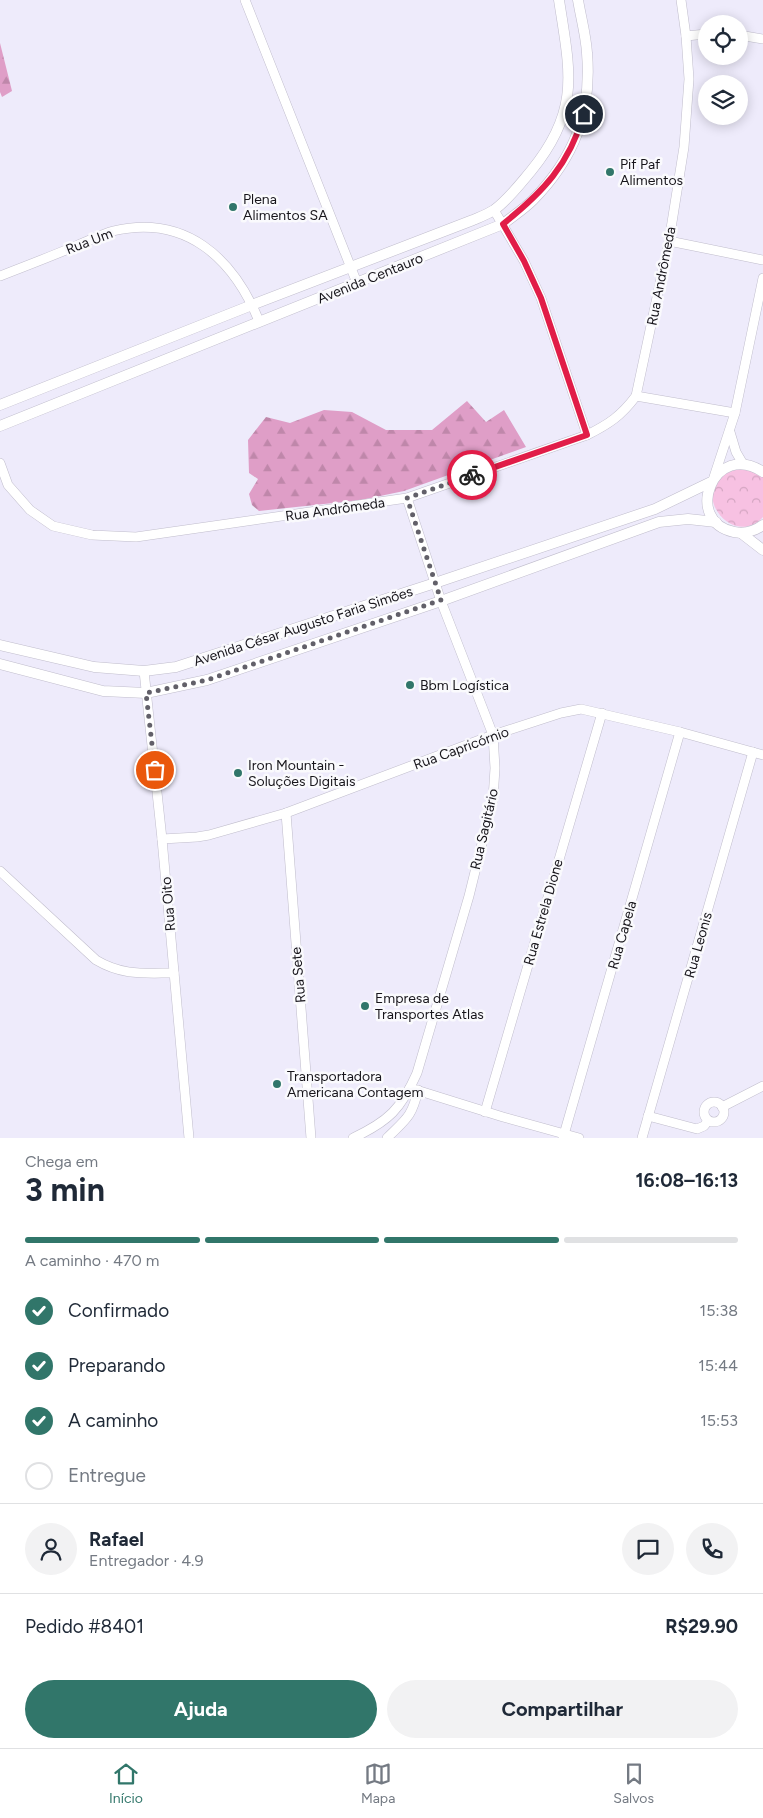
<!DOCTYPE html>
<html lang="pt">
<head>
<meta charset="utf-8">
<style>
  :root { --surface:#fff; --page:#f2f2f3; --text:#1f2937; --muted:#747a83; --line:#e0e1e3; --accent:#31766a }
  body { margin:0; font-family:Figtree,sans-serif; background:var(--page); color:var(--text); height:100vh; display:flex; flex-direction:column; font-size:19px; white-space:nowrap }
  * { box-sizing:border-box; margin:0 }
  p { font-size:16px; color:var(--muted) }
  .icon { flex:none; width:28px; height:28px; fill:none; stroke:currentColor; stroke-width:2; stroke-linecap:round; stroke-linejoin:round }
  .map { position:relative; height:1138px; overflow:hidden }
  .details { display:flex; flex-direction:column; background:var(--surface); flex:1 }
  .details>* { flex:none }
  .fabs { position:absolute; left:698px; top:15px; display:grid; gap:10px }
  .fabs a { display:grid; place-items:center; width:50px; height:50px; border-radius:50%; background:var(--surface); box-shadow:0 2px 12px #0003; font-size:25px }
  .pin { position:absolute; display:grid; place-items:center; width:42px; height:42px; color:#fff; margin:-21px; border:2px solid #fff; border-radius:50%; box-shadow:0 1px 5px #0007 }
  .courier { position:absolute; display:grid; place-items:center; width:50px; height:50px; margin:-25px; border:4px solid #e11d48; border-radius:50%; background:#fff; color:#222; box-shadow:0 1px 6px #0007 }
  .head em { font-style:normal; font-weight:700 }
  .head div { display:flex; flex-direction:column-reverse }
  .head { display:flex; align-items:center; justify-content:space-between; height:85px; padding:0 25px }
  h1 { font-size:32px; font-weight:700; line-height:38px }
  .bar { display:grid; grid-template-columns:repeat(4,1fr); gap:8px 5px; align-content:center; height:60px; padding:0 25px }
  .bar i { height:6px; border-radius:4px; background:var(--line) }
  .bar .on { background:var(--accent) }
  .bar p { grid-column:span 4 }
  .line { display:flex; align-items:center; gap:12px; padding:0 25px; border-top:1px solid var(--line) }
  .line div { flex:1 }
  .round { display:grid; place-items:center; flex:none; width:52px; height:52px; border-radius:26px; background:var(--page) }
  ol { padding:0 25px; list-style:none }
  li { display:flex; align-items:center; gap:15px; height:55px }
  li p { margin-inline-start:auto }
  li .icon { padding:5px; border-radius:50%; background:var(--accent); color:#fff; stroke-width:4 }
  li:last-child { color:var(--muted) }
  li i { width:28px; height:28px; border:2px solid var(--line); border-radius:50% }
  .cta { display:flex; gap:10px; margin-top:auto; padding:10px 25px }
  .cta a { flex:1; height:58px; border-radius:30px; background:var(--accent); color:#fff; font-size:20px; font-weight:700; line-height:58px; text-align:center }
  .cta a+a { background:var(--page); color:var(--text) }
  .tab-bar { display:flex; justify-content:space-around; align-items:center; height:70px; border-top:1px solid var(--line); background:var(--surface); font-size:14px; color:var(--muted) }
  .tab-bar a { display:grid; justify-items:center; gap:2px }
  .tab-bar .on { color:var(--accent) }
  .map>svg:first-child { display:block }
</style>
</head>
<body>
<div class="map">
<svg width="763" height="1138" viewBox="0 0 763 1138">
  <defs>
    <pattern id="forest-firs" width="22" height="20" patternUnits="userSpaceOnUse" patternTransform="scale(1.25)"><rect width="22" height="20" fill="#df9ec7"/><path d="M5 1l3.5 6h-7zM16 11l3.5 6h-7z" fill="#bf87aa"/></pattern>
    <pattern id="park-crowns" width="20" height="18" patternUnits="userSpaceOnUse" patternTransform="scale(1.25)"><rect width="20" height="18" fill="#f7c1e2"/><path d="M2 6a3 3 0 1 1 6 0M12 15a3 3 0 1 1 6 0" fill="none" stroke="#d3a5c1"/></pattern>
  </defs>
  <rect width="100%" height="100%" fill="#eeebfb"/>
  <g fill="url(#forest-firs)">
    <path d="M0,43L12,91L2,97L0,92Z"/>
    <path d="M467,401L486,422L504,410L526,447L404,491L361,500L259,511L252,505L249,494L258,479L249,473L248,440L266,417L290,423L324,410L352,412L386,430H432Z"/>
  </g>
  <path fill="url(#park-crowns)" d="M740,468L755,470L763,477V517C736,548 690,498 725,473C729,471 735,469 740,468Z"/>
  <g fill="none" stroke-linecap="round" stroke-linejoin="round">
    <g stroke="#c0bdcc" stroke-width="10">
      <g id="minor">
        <path d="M245,0L357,283"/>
        <path d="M739,35L763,39"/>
        <path d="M686,36L706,34"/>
        <path d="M494,210L524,261L541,298L587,435"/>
        <path d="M669,241L763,260"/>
        <path d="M0,276C26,266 52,256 78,245C89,241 101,234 113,231C186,214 233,258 259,321"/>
        <path d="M636,396L735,413"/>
        <path d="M730,432L736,452L743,464"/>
        <path d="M0,463L8,485L30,510L53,526L92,535L136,537L407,498L587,435C609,424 621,416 636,396L669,241L684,147L689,79L686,36L681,0"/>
        <path d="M714,477L735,413L763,278"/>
        <path d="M144,671L162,839L189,1138"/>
        <path d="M286,813L311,1138"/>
        <path d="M162,839L197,837L209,835L286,813L493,735L561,713L581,709L680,732L763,755"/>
        <path d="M0,871L96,960C123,976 144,973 174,973"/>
        <path d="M410,1088L503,1117L579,1138"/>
        <circle cx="714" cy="1112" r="10"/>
        <path d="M722,1107L763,1086"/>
        <path d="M485,1112L602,713"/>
        <path d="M648,1116L697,1129L704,1126L708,1121"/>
        <path d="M353,1138C389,1121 401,1109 417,1073L469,896L493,799L495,768L493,735L441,601L407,498"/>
        <path d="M387,1138C406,1119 412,1117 418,1090"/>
        <path d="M563,1138L680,732"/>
        <path d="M642,1138L753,752"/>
      </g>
    </g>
    <g stroke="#c0bdcc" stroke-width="11">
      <g id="tertiary">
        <path d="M0,405L252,305L473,220C480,217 488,214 494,210C508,200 520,184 531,171C581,110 570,72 559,0"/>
        <path d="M0,426L503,224C513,216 524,209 533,200C574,158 592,113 587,53C586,36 581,18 578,0"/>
        <path d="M763,472C714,439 682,521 734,532C744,534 755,531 763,525"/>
        <path d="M741,533L763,550"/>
        <path d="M0,645L94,667L144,671L176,667L435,583L655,509L711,482"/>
        <path d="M0,664L103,691L146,693L207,680L441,601L659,522L688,519L716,522"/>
      </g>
    </g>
    <use href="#minor" stroke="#fff" stroke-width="9"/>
    <use href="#tertiary" stroke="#fff" stroke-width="10"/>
  </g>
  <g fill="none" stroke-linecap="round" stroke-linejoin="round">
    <path stroke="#626069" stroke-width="5" stroke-dasharray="0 9" d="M155,770L146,693L207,680L441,600L407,498L472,475"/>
    <path stroke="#e11d48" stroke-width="6" d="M472,475L587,435L541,298L524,261L503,224C543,192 569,165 584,114"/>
  </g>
  <g fill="#31766a" stroke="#fafafd" stroke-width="2">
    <circle cx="610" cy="172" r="5"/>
    <circle cx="233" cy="207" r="5"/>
    <circle cx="410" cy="685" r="5"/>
    <circle cx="238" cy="773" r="5"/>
    <circle cx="365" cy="1006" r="5"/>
    <circle cx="277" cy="1084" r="5"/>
  </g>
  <g text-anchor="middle" stroke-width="5" stroke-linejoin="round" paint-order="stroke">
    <g font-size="14" fill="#17151b" stroke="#fafafd" text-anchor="start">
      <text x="620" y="169">Pif Paf<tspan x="620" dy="16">Alimentos</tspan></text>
      <text x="243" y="204">Plena<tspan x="243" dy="16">Alimentos SA</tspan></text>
      <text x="420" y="690">Bbm Logística</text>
      <text x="248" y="770">Iron Mountain -<tspan x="248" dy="16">Soluções Digitais</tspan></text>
      <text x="375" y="1003">Empresa de<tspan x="375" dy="16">Transportes Atlas</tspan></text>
      <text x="287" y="1081">Transportadora<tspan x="287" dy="16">Americana Contagem</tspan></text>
    </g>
    <g font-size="14" fill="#17151b" stroke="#fafafd">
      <text transform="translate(89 241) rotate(-21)" y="5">Rua Um</text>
      <text transform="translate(661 276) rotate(-79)" y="5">Rua Andrômeda</text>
      <text transform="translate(370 278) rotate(-22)" y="5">Avenida Centauro</text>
      <text transform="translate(335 509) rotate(-8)" y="5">Rua Andrômeda</text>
      <text transform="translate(303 626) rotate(-18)" y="5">Avenida César Augusto Faria Simões</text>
      <text transform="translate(461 748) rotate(-20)" y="5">Rua Capricórnio</text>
      <text transform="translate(484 829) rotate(-77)" y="5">Rua Sagitário</text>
      <text transform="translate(168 904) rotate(-95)" y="5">Rua Oito</text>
      <text transform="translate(543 912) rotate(-74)" y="5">Rua Estrela Dione</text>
      <text transform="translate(622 935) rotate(-74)" y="5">Rua Capela</text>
      <text transform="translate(698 945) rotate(-74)" y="5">Rua Leonis</text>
      <text transform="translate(298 975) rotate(-95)" y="5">Rua Sete</text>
    </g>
  </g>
</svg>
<div class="fabs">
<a><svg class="icon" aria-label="locate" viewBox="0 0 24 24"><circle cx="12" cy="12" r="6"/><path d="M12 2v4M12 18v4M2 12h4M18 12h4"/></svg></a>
<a><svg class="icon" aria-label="layers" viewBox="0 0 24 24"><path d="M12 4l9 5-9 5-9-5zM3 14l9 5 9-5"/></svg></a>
</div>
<div class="pin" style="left:155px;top:770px;background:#ea580c"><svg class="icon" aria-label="bag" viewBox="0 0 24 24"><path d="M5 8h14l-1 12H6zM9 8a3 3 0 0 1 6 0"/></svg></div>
<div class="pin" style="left:584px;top:114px;background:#1f2937"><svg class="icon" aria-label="home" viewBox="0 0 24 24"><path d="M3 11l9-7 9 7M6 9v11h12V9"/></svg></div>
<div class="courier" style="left:472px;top:475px"><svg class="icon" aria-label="bike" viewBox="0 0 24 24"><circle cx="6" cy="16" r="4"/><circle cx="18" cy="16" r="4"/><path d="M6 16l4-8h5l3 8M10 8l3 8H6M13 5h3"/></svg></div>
</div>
<section class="details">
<div class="head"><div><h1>3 min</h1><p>Chega em</p></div><em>16:08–16:13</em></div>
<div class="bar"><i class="on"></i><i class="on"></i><i class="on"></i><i></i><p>A caminho · 470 m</p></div>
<ol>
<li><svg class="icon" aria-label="check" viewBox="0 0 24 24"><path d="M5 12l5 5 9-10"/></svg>Confirmado<p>15:38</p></li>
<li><svg class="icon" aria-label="check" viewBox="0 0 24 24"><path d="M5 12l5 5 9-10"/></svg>Preparando<p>15:44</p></li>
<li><svg class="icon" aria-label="check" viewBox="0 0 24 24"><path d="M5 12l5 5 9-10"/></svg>A caminho<p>15:53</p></li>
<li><i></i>Entregue</li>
</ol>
<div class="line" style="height:90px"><a class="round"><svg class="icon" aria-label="person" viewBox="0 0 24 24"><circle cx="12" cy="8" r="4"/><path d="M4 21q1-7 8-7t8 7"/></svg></a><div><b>Rafael</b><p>Entregador · 4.9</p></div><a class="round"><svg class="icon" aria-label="chat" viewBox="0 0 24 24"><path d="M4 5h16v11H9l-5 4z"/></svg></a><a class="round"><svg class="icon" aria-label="phone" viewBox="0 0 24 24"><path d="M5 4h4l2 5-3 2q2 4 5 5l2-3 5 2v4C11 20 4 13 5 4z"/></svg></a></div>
<div class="line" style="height:65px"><div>Pedido #8401</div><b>R$29.90</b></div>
<div class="cta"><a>Ajuda</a><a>Compartilhar</a></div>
</section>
<nav class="tab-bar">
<a class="on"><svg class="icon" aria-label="home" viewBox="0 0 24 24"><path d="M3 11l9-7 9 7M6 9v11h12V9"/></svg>Início</a>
<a><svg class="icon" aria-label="map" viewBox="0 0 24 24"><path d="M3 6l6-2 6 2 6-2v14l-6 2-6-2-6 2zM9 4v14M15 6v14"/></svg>Mapa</a>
<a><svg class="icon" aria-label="saved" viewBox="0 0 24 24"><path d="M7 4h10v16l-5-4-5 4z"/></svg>Salvos</a>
</nav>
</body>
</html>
